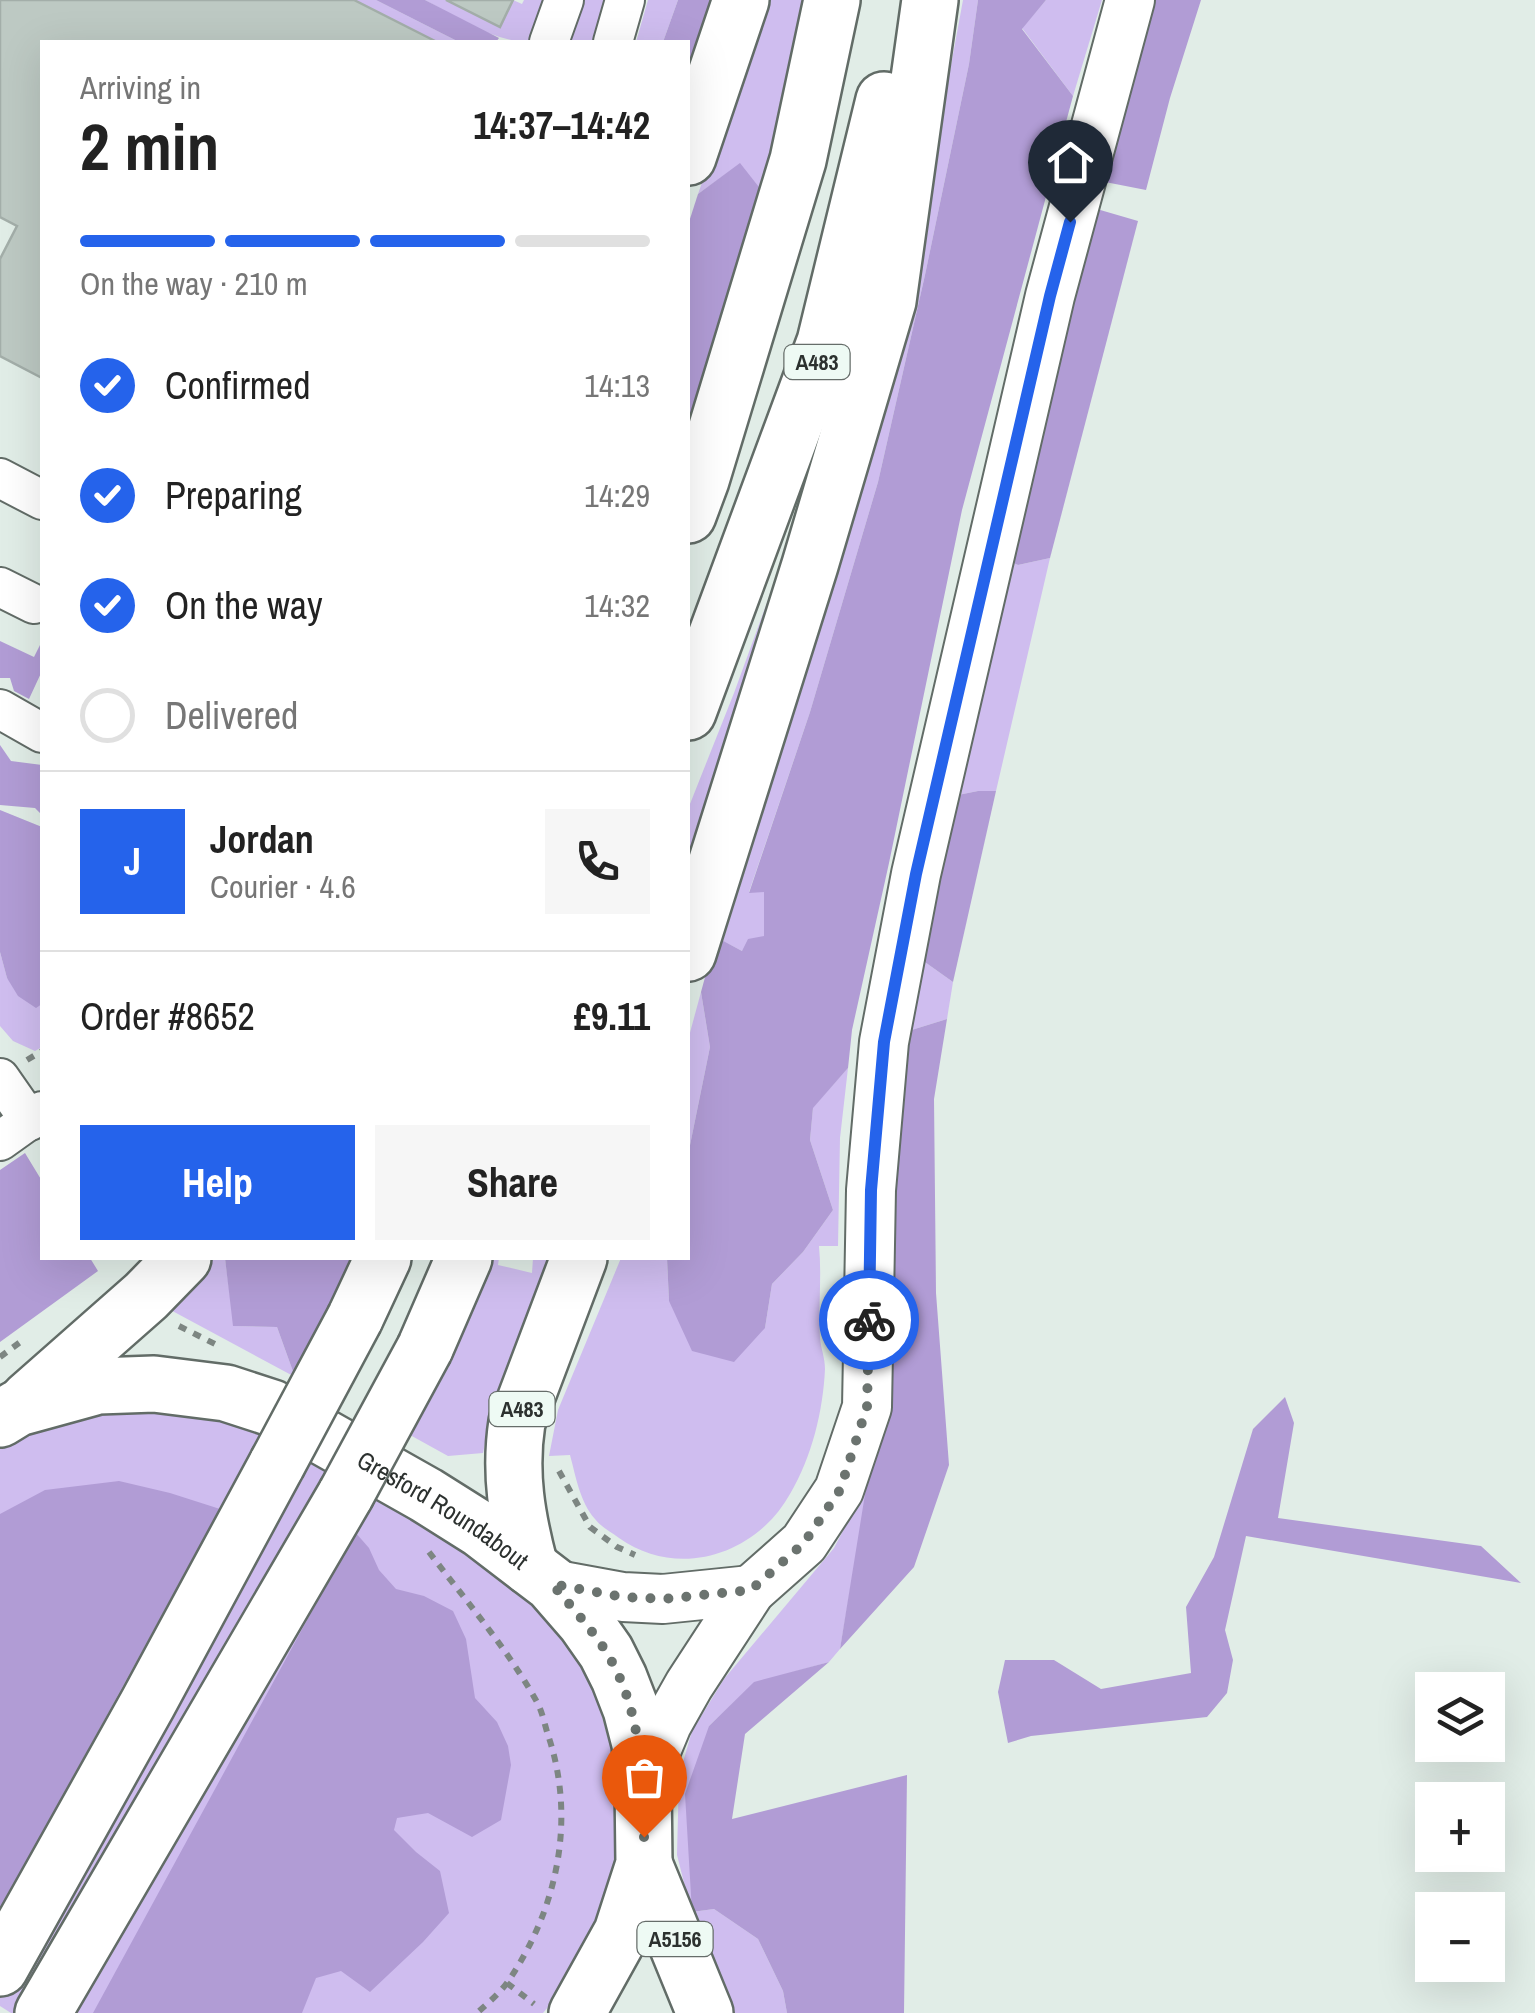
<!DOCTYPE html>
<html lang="en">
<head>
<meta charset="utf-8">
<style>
  :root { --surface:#fff; --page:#f6f6f6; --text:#222; --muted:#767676; --line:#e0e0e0; --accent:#2563eb }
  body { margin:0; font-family:"Archivo Narrow",sans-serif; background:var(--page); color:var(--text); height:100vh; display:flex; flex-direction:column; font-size:38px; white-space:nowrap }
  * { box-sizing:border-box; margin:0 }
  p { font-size:32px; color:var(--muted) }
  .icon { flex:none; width:55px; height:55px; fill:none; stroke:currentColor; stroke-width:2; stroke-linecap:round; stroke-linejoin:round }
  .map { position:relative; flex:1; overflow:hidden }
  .side { position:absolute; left:40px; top:40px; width:650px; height:1220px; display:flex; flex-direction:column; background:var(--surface); border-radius:0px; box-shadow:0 10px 40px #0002 }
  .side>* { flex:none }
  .controls { position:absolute; left:1415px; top:1672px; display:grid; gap:20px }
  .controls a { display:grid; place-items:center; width:90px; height:90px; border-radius:0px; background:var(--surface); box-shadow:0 10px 40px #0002; font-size:50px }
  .pin { position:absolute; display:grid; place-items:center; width:85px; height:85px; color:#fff; margin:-102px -42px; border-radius:50% 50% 50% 0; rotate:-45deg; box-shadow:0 0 10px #0007 }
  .pin .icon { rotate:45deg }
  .courier { position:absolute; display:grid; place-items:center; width:100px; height:100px; margin:-50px; border:8px solid #2563eb; border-radius:50%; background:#fff; color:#222; box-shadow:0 2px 12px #0007 }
  .headline em { font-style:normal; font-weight:700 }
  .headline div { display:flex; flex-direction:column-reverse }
  .headline { display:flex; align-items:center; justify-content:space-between; height:170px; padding:0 40px }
  h1 { font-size:65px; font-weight:700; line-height:75px }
  .bar { display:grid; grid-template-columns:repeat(4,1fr); gap:15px 10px; align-content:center; height:120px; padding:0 40px }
  .bar i { height:12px; border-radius:8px; background:var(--line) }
  .bar .active { background:var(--accent) }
  .bar p { grid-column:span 4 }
  .line { display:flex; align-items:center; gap:25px; padding:0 40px; border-top:2px solid var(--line) }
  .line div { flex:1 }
  .round { display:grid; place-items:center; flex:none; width:105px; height:105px; border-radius:0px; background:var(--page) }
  ol { padding:0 40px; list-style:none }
  li { display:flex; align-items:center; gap:30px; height:110px }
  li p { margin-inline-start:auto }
  li .icon { padding:10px; border-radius:50%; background:var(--accent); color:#fff; stroke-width:4 }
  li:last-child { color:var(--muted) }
  li i { width:55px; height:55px; border:5px solid var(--line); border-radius:50% }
  .primary-button { display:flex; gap:20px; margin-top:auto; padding:20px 40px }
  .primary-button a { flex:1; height:115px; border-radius:0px; background:var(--accent); color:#fff; font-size:40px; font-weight:700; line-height:115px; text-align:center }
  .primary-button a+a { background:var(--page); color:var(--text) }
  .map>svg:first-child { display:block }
</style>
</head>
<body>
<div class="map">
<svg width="1535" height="2013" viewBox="0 0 1535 2013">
  <rect width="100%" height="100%" fill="#e1ede7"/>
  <g fill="#cfbdef">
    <path d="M354,0H376L459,42H437Z"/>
    <path d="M425,0H446L500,26L513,0L522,4L524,0H545L530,42C493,42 457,17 425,0Z"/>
    <path d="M575,0H608L596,42H559Z"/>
    <path d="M648,0H678L663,42H636Z"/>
    <path d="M766,0H820L688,439L740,164L698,194Z"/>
    <path d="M963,0H978L969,64L925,275L878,482L810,712L749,892L764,891V937L742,951L723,941L856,513L918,245Z"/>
    <path d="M1046,0H1102L1073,96L1022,28Z"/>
    <path d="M788,545L688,934V809L734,693Z"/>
    <path d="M1000,557L1018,565L1050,558L996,791H978L948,797Z"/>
    <path d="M0,952L7,978L36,1007L42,1004V1047L35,1051L13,1041L0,1026Z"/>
    <path d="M915,955L953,982L947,1019L902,1033Z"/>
    <path d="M701,992L710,1047L688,1155V1040Z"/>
    <path d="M848,1068L840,1138L838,1246H819C822,1277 818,1308 820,1338C821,1349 825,1358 825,1369C823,1411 812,1457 790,1494C756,1555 678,1580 619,1538C611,1532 601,1527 595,1519C580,1502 576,1477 570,1455L549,1456L558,1410L621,1258H667L669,1301L765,1328L772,1284L803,1252L833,1210L810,1140L813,1107Z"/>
    <path d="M211,1258H225L234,1326L277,1327L295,1377L165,1307Z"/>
    <path d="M493,1258H499L498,1265L532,1273L533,1258H559L490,1418L483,1453L448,1456L410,1435Z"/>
    <path d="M134,1398L242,1411L532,1587L590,1674L618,1774L613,1878L574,1976L543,2013H11L0,2006V1438Z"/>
    <path d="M869,1481L840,1649L829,1662L754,1683L709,1726L692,1912L714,1909L758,1939L783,1991L787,2013H725L705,1966L677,1855L679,1776L692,1731L724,1679L834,1548Z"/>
  </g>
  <g fill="#b19cd5">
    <path d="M376,0H425L499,38L496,42H459Z"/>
    <path d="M678,0H719L688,87V42H663Z"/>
    <path d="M978,0H1046L1022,29L1073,96L962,510L889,863L852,1030L848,1068L813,1108L810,1140L833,1210L803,1252L772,1284L765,1328L734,1362L692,1351L669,1301L667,1258H688V1155L710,1047L701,992L716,937L742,951L748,939L764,936V892L749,893L810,712L878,482L925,275L969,64Z"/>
    <path d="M1148,0H1201L1170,98L1146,190L1100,181Z"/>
    <path d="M740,163L762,191L688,439V225L698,194Z"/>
    <path d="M1090,207L1138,221L1050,558L1018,565L1000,557Z"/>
    <path d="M0,641L34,657L42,641V671L29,699L14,691L10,678H0Z"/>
    <path d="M0,745L11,761L42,765V815L35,808L0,805Z"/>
    <path d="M978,791H996L953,982L915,955L948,797Z"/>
    <path d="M0,810L42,827V1004L36,1008L18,996L7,978L0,952Z"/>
    <path d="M947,1019L934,1099L936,1293L949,1465L914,1567L840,1649L878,1414L902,1033Z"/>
    <path d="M25,1153L42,1181V1258H90L98,1271L0,1342V1170Z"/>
    <path d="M225,1258H354L295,1377L277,1327L233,1326Z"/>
    <path d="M1285,1397L1294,1423L1278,1518L1481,1546L1521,1583L1246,1536L1225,1630L1233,1660L1227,1693L1207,1717L1031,1736L1008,1743L998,1692L1005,1660H1054L1101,1689L1191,1673L1186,1607L1214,1557L1253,1429Z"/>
    <path d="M119,1481L170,1493L220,1509L0,1910V1514L45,1490Z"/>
    <path d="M355,1532L369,1548L379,1570L396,1589L424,1596L453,1611L466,1639L475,1698L497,1722L508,1746L511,1765L501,1820L472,1837L428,1813L397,1818L394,1830L416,1852L440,1871L449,1913L423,1942L370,1992L341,1971L316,1978L302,2013H93Z"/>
    <path d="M829,1662L745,1734L732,1819L907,1775L904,2013H787L783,1991L758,1939L714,1909L692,1912L685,1794L709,1726L754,1682Z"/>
  </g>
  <g fill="#bdc9c3" stroke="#a3aea9" stroke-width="2.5">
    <path d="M0,0H354L437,42H42V378L0,356V259L17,226L0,217Z"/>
    <path d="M446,0H513L500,27Z"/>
  </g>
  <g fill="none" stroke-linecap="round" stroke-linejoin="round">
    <g stroke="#626c67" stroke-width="42">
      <g id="minor">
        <path d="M549,42L564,0"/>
        <path d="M613,42L625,0"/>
        <path d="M0,478L42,500"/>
        <path d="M0,587L34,604"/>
        <path d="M0,709L42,733"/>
        <path d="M0,1078L30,1121"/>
        <path d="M0,1141L42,1111"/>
      </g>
    </g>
    <g stroke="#626c67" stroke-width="52">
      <g id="major">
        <path d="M552,1584L623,1597L663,1599L751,1590"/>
        <path d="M643,1782L667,1724L689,1685L751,1590L804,1543L839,1490L867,1407L871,1190L884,1042L916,874L1050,296L1130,0"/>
      </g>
    </g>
    <g stroke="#626c67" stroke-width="60">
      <g id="highway">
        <path d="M688,157L741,0"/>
        <path d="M688,515L701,480L798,160L832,0"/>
        <path d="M688,712L825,342L884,100"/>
        <path d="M688,953L810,565L888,301L930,0"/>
        <path d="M355,1318L383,1258"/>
        <path d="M425,1348L464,1258"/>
        <path d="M28,1400L146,1296L183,1258"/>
        <path id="s1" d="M0,1419L18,1408L98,1386L154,1384L226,1393L272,1408L426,1495L480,1529L552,1584L585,1622L606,1652L619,1678L631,1709L640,1744L643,1782L644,1864L622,1932L577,2013"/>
        <path d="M530,1567C517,1518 509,1473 517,1422L579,1258"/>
        <path d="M644,1864L705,2013"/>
        <path d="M0,1968L148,1703L277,1464"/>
        <path d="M43,2013L346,1494"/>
      </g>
    </g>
    <g stroke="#7d8682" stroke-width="6" stroke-dasharray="8 8" stroke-linecap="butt">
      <path d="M27,1060L42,1051"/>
      <path d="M179,1326L217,1345"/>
      <path d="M0,1357L23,1340"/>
      <path d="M559,1471L590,1527L617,1547L635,1555"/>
      <path d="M429,1552C466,1601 507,1648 537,1702C543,1713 545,1727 549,1738C576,1821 557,1909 509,1980C501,1992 488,2003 477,2013"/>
      <path d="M507,1983L534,2004"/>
    </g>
    <use href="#minor" stroke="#fff" stroke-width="38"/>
    <use href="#major" stroke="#fff" stroke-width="48"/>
    <use href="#highway" stroke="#fff" stroke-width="55"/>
    <g stroke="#626c67" stroke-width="60" stroke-linecap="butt">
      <g id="highway-bridge">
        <path d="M277,1464L355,1318"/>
        <path d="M346,1494L425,1348"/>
      </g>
    </g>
    <use href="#highway-bridge" stroke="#fff" stroke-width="55"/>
  </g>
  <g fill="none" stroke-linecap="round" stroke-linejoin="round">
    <path stroke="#6b736f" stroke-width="10" stroke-dasharray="0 18" d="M644,1837C643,1772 641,1707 605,1650C589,1626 570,1605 552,1584L623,1597L664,1599L751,1590L804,1543L840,1490L867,1407L869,1320"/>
    <path stroke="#2563eb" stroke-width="12" d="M869,1320L871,1190L884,1042L916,874L1050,296L1070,222"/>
  </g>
  <g text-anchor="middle" stroke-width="8" stroke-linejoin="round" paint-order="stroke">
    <g fill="#eefaf4" stroke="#666d6a" stroke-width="2.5">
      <rect x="784.5" y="345" width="65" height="34" rx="8"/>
      <rect x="489.5" y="1392" width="65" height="34" rx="8"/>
      <rect x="637.5" y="1922" width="75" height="34" rx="8"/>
    </g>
    <g font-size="22" font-weight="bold" fill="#2c312f">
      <text x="817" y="370">A483</text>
      <text x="522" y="1417">A483</text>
      <text x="675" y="1947">A5156</text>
    </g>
    <g font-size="25" fill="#2c312f" stroke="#eefaf4">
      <text dy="9" stroke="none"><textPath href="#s1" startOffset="480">Gresford Roundabout</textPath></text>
    </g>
  </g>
</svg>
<div class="controls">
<a><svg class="icon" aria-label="layers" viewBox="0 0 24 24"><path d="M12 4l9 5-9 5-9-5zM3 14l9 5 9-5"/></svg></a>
<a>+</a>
<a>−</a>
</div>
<div class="pin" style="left:644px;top:1837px;background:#ea580c"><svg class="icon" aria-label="bag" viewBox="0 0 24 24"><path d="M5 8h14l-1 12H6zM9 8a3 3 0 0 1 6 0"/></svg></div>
<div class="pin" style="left:1070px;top:222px;background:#1f2937"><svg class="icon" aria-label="home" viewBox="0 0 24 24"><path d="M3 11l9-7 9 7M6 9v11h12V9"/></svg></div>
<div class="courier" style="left:869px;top:1320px"><svg class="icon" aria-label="bike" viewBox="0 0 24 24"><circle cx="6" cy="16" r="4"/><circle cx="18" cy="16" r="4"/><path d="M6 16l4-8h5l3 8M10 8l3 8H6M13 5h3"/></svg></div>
<section class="side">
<div class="headline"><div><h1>2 min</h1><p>Arriving in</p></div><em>14:37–14:42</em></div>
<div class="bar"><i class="active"></i><i class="active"></i><i class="active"></i><i></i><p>On the way · 210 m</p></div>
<ol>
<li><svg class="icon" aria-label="check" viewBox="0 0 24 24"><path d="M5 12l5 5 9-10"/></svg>Confirmed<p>14:13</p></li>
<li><svg class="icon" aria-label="check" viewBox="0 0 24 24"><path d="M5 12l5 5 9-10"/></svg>Preparing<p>14:29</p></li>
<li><svg class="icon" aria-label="check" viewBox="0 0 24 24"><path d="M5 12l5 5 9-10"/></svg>On the way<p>14:32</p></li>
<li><i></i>Delivered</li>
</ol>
<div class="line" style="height:180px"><b class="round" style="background:var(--accent);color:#fff">J</b><div><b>Jordan</b><p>Courier · 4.6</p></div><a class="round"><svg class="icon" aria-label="phone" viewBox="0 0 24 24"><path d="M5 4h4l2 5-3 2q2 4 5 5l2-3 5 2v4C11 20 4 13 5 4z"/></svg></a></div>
<div class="line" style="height:130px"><div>Order #8652</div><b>£9.11</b></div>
<div class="primary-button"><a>Help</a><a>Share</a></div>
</section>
</div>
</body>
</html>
